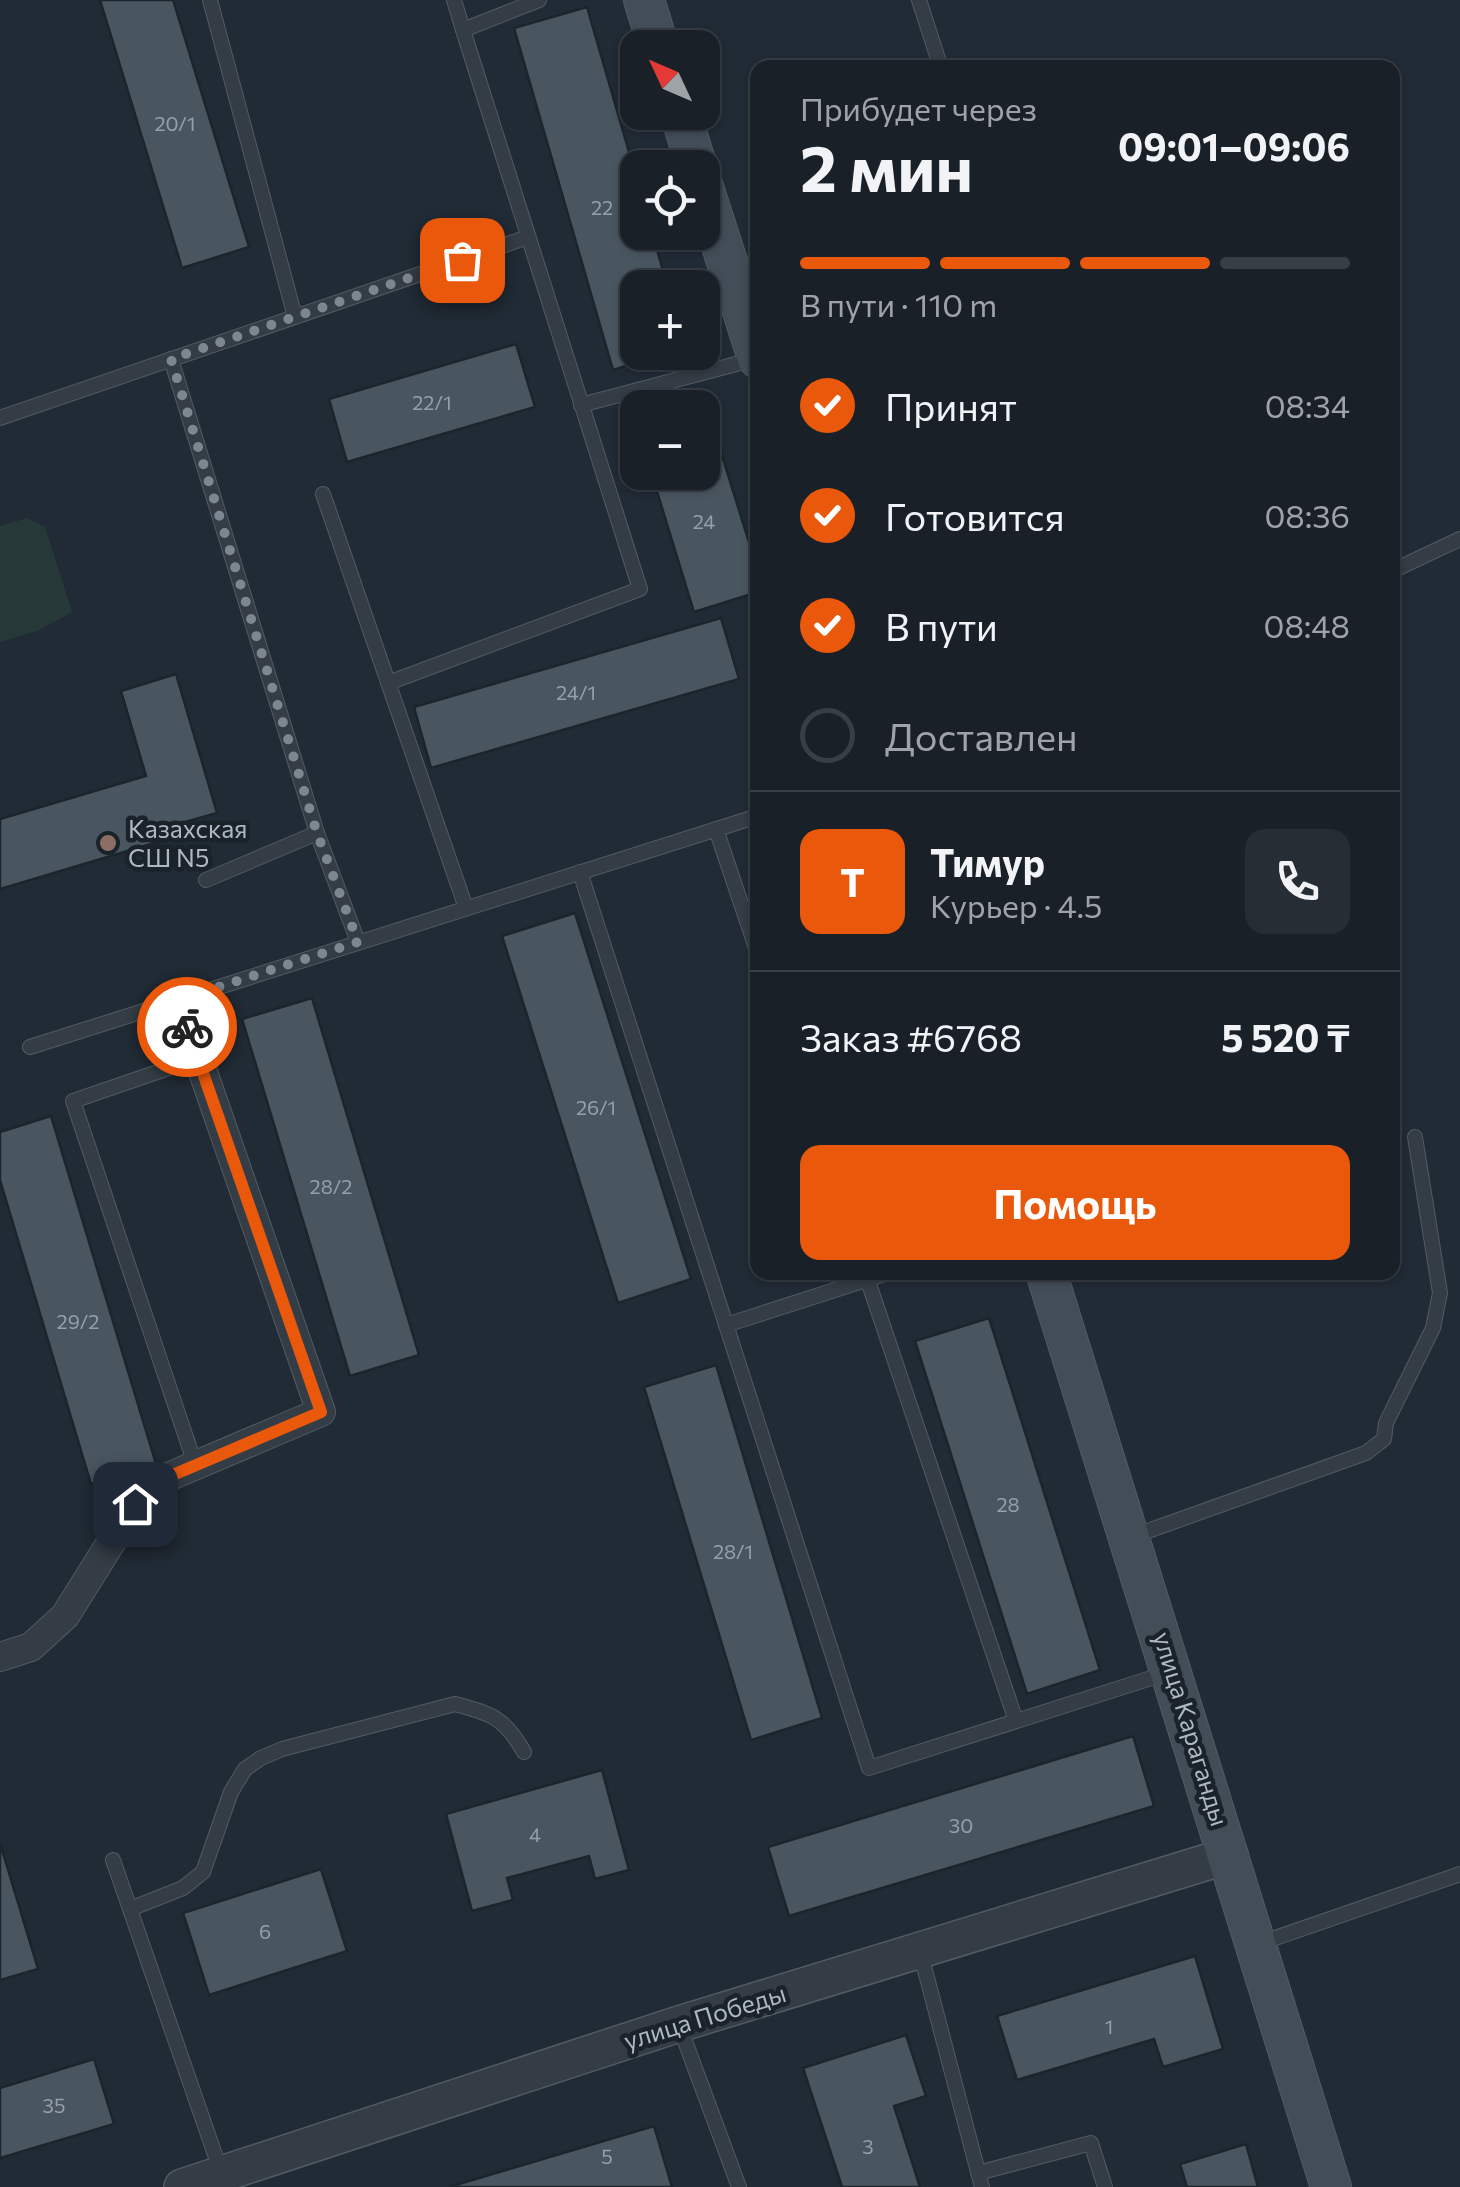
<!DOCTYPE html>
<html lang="ru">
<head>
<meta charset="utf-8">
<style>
  :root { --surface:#192028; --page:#262d34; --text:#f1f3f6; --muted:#9fa3a8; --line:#373e45; --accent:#ea580c }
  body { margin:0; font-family:Commissioner,sans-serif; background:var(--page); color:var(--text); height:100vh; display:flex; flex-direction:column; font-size:38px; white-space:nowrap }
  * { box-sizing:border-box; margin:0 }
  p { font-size:32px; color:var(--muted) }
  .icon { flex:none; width:55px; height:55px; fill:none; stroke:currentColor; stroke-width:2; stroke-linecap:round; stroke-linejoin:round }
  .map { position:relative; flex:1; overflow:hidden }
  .side { position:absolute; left:750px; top:60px; width:650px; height:1220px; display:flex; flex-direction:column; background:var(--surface); border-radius:20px; box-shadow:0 2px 8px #0004,0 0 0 2px var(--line) }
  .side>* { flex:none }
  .needle { width:65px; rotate:314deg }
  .controls { position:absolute; left:620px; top:30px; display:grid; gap:20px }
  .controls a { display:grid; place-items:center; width:100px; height:100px; border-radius:20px; background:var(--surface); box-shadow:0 2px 8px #0004,0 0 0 2px var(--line); font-size:50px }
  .pin { position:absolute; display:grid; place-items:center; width:85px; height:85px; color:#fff; margin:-42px; border-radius:20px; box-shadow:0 5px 15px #0006 }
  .courier { position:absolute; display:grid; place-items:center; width:100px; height:100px; margin:-50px; border:8px solid #ea580c; border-radius:50%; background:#fff; color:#222; box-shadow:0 2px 12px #0007 }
  .summary em { font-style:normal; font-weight:700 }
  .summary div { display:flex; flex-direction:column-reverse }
  .summary { display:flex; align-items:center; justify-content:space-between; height:170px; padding:0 50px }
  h1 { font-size:65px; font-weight:700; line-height:75px }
  .bar { display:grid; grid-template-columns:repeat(4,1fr); gap:15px 10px; align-content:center; height:120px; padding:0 50px }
  .bar i { height:12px; border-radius:8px; background:var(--line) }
  .bar .selected { background:var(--accent) }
  .bar p { grid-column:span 4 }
  .line { display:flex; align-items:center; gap:25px; padding:0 50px; border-top:2px solid var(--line) }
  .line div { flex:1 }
  .round { display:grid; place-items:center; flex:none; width:105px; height:105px; border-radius:20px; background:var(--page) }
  ol { padding:0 50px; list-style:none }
  li { display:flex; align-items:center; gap:30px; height:110px }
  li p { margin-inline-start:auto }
  li .icon { padding:10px; border-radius:50%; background:var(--accent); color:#fff; stroke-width:4 }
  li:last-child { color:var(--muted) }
  li i { width:55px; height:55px; border:5px solid var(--line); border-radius:50% }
  .button { display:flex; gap:20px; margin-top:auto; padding:20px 50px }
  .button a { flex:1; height:115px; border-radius:20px; background:var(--accent); color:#fff; font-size:40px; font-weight:700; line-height:115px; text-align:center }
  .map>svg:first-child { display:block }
</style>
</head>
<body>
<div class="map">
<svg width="1460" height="2187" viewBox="0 0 1460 2187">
  <rect width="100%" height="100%" fill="#212b35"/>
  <path fill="#263938" d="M27,518L45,527L72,612L37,631L0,642V526Z"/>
  <g fill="#495660" stroke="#1c242c" stroke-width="2.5">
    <path d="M100,0H173L249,247L182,268Z"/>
    <path d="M587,7L638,183V232H652L668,288H638V352H672L613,370L514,28Z"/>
    <path d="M516,344L535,407L347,462L329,399Z"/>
    <path d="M705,401L758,571V592L694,612L651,472H702V408H685Z"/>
    <path d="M721,618L739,679L431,768L414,707Z"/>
    <path d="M176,674L217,813L188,821L191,832L0,889V819L146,776L121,691Z"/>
    <path d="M575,913L691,1279L618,1303L502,936Z"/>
    <path d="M312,998L419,1355L350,1376L242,1019Z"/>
    <path d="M51,1116L156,1464L91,1484L0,1180V1132Z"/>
    <path d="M989,1318L1100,1670L1027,1694L915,1341Z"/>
    <path d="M716,1365L822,1718L751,1740L644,1387Z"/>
    <path d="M1133,1736L1154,1806L789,1916L768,1847Z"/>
    <path d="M602,1770L629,1870L595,1879L589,1856L507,1878L513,1900L472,1911L446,1814Z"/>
    <path d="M0,1843L38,1969L0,1980Z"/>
    <path d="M321,1869L347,1951L209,1995L183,1913Z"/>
    <path d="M1195,1956L1223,2049L1163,2067L1154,2039L1017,2080L997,2016Z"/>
    <path d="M906,2035L926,2096L894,2106L920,2187H842L803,2068Z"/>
    <path d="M94,2059L114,2124L0,2158V2088Z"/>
    <path d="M654,2126L672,2187H449Z"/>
    <path d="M1246,2144L1258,2187H1187L1180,2164Z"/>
  </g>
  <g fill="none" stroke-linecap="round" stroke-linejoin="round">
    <g stroke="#525b63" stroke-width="16">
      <g id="service">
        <path d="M210,0L295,317"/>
        <path d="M454,0L463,30L539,0"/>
        <path d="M919,0L941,68"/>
        <path d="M171,359L317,833L358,942"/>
        <path d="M581,405L755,359"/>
        <path d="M0,418L528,237"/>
        <path d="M323,494L466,908"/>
        <path d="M1392,571L1460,539"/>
        <path d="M388,683L640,589L463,30"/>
        <path d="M716,829L758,954"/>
        <path d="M580,872L869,1768L1167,1673"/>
        <path d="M206,880L317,833"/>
        <path d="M30,1047L758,816"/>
        <path d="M865,1272L1016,1721"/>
        <path d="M726,1325L891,1272"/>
        <path d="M196,1467L73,1101L198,1058"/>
        <path d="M1131,1537L1366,1453L1384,1439L1386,1423L1433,1328L1440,1293L1415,1137"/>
        <path d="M113,1860L221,2172"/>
        <path d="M130,1909L183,1888L203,1872L231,1792L245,1769L261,1758L282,1749L455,1704C492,1714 505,1718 524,1752"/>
        <path d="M1258,1944L1460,1874"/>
        <path d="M920,1951L982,2187"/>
        <path d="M679,2025L739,2187"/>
        <path d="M978,2173L1091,2143L1105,2187"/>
      </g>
    </g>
    <g stroke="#525b63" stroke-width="30">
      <path id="minor" d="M0,1657L31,1647L65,1616L135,1504L168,1477L321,1412L178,1000"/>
    </g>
    <g stroke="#525b63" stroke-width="38">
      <path id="tertiary" d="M182,2187L679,2024L1230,1855"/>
    </g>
    <g stroke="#525b63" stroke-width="42">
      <g id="secondary">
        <path d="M644,0L659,48"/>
        <path d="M680,112L697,168"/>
        <path d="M702,184L758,358"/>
        <path d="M1046,1272L1331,2187"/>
      </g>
    </g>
    <use href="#service" stroke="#343d45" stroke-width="14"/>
    <use href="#minor" stroke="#343d45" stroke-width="28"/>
    <use href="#tertiary" stroke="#343d45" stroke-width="35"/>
    <use href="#secondary" stroke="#424d58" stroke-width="40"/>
  </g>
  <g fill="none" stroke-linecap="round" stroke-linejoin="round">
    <path stroke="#7d8791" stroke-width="10" stroke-dasharray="0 18" d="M187,1027L178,1000L358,942L317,833L171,359L462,260"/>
    <path stroke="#ea580c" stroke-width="12" d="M135,1504L168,1477L321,1412L187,1027"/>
  </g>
  <circle fill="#8d6e63" stroke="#1a222a" stroke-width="4" cx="108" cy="843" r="10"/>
  <g text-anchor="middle" stroke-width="9" stroke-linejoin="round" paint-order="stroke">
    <g font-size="20" fill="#95a0aa">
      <text x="175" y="131">20/1</text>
      <text x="602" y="215">22</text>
      <text x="432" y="410">22/1</text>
      <text x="704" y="529">24</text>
      <text x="576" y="700">24/1</text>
      <text x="596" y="1115">26/1</text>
      <text x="331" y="1194">28/2</text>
      <text x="78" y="1329">29/2</text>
      <text x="1008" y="1512">28</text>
      <text x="733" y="1559">28/1</text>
      <text x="961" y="1833">30</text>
      <text x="535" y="1842">4</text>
      <text x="265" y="1939">6</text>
      <text x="1109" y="2034">1</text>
      <text x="54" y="2113">35</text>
      <text x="868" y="2154">3</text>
      <text x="607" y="2164">5</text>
    </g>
    <g font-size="25" fill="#aeb8c2" stroke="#1a222a" text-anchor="start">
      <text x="128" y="838">Казахская<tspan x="128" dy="29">СШ N5</tspan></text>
    </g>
    <g font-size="25" fill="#aeb8c2" stroke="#1a222a">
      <text transform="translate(1191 1729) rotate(73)" y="9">улица Караганды</text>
      <text transform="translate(705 2017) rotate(-17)" y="9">улица Победы</text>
    </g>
  </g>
</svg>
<div class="controls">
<a><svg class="needle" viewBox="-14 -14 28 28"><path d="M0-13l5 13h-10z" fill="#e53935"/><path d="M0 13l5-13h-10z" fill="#9fa3a8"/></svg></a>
<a><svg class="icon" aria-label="locate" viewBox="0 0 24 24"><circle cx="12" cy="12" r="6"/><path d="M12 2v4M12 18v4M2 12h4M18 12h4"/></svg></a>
<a>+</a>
<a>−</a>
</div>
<div class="pin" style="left:462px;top:260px;background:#ea580c"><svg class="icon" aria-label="bag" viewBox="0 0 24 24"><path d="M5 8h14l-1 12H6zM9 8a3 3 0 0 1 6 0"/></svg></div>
<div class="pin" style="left:135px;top:1504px;background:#1f2937"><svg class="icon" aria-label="home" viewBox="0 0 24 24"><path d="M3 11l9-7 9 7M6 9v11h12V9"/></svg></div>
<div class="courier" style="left:187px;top:1027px"><svg class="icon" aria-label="bike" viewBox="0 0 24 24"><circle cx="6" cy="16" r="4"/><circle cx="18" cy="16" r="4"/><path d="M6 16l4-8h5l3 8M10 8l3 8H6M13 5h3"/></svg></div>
<section class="side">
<div class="summary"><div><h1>2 мин</h1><p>Прибудет через</p></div><em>09:01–09:06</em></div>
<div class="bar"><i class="selected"></i><i class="selected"></i><i class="selected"></i><i></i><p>В пути · 110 m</p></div>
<ol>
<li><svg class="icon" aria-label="check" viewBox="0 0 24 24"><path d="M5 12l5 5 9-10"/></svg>Принят<p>08:34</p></li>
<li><svg class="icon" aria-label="check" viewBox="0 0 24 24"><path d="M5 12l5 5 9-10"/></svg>Готовится<p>08:36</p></li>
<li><svg class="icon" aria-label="check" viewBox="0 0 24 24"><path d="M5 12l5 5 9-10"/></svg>В пути<p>08:48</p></li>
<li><i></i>Доставлен</li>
</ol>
<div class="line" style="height:180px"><b class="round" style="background:var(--accent);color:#fff">Т</b><div><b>Тимур</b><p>Курьер · 4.5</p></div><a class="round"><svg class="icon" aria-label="phone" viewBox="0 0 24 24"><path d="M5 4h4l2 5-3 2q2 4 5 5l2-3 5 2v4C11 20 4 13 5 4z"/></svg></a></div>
<div class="line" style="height:130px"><div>Заказ #6768</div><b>5 520 ₸</b></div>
<div class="button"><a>Помощь</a></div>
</section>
</div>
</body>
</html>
